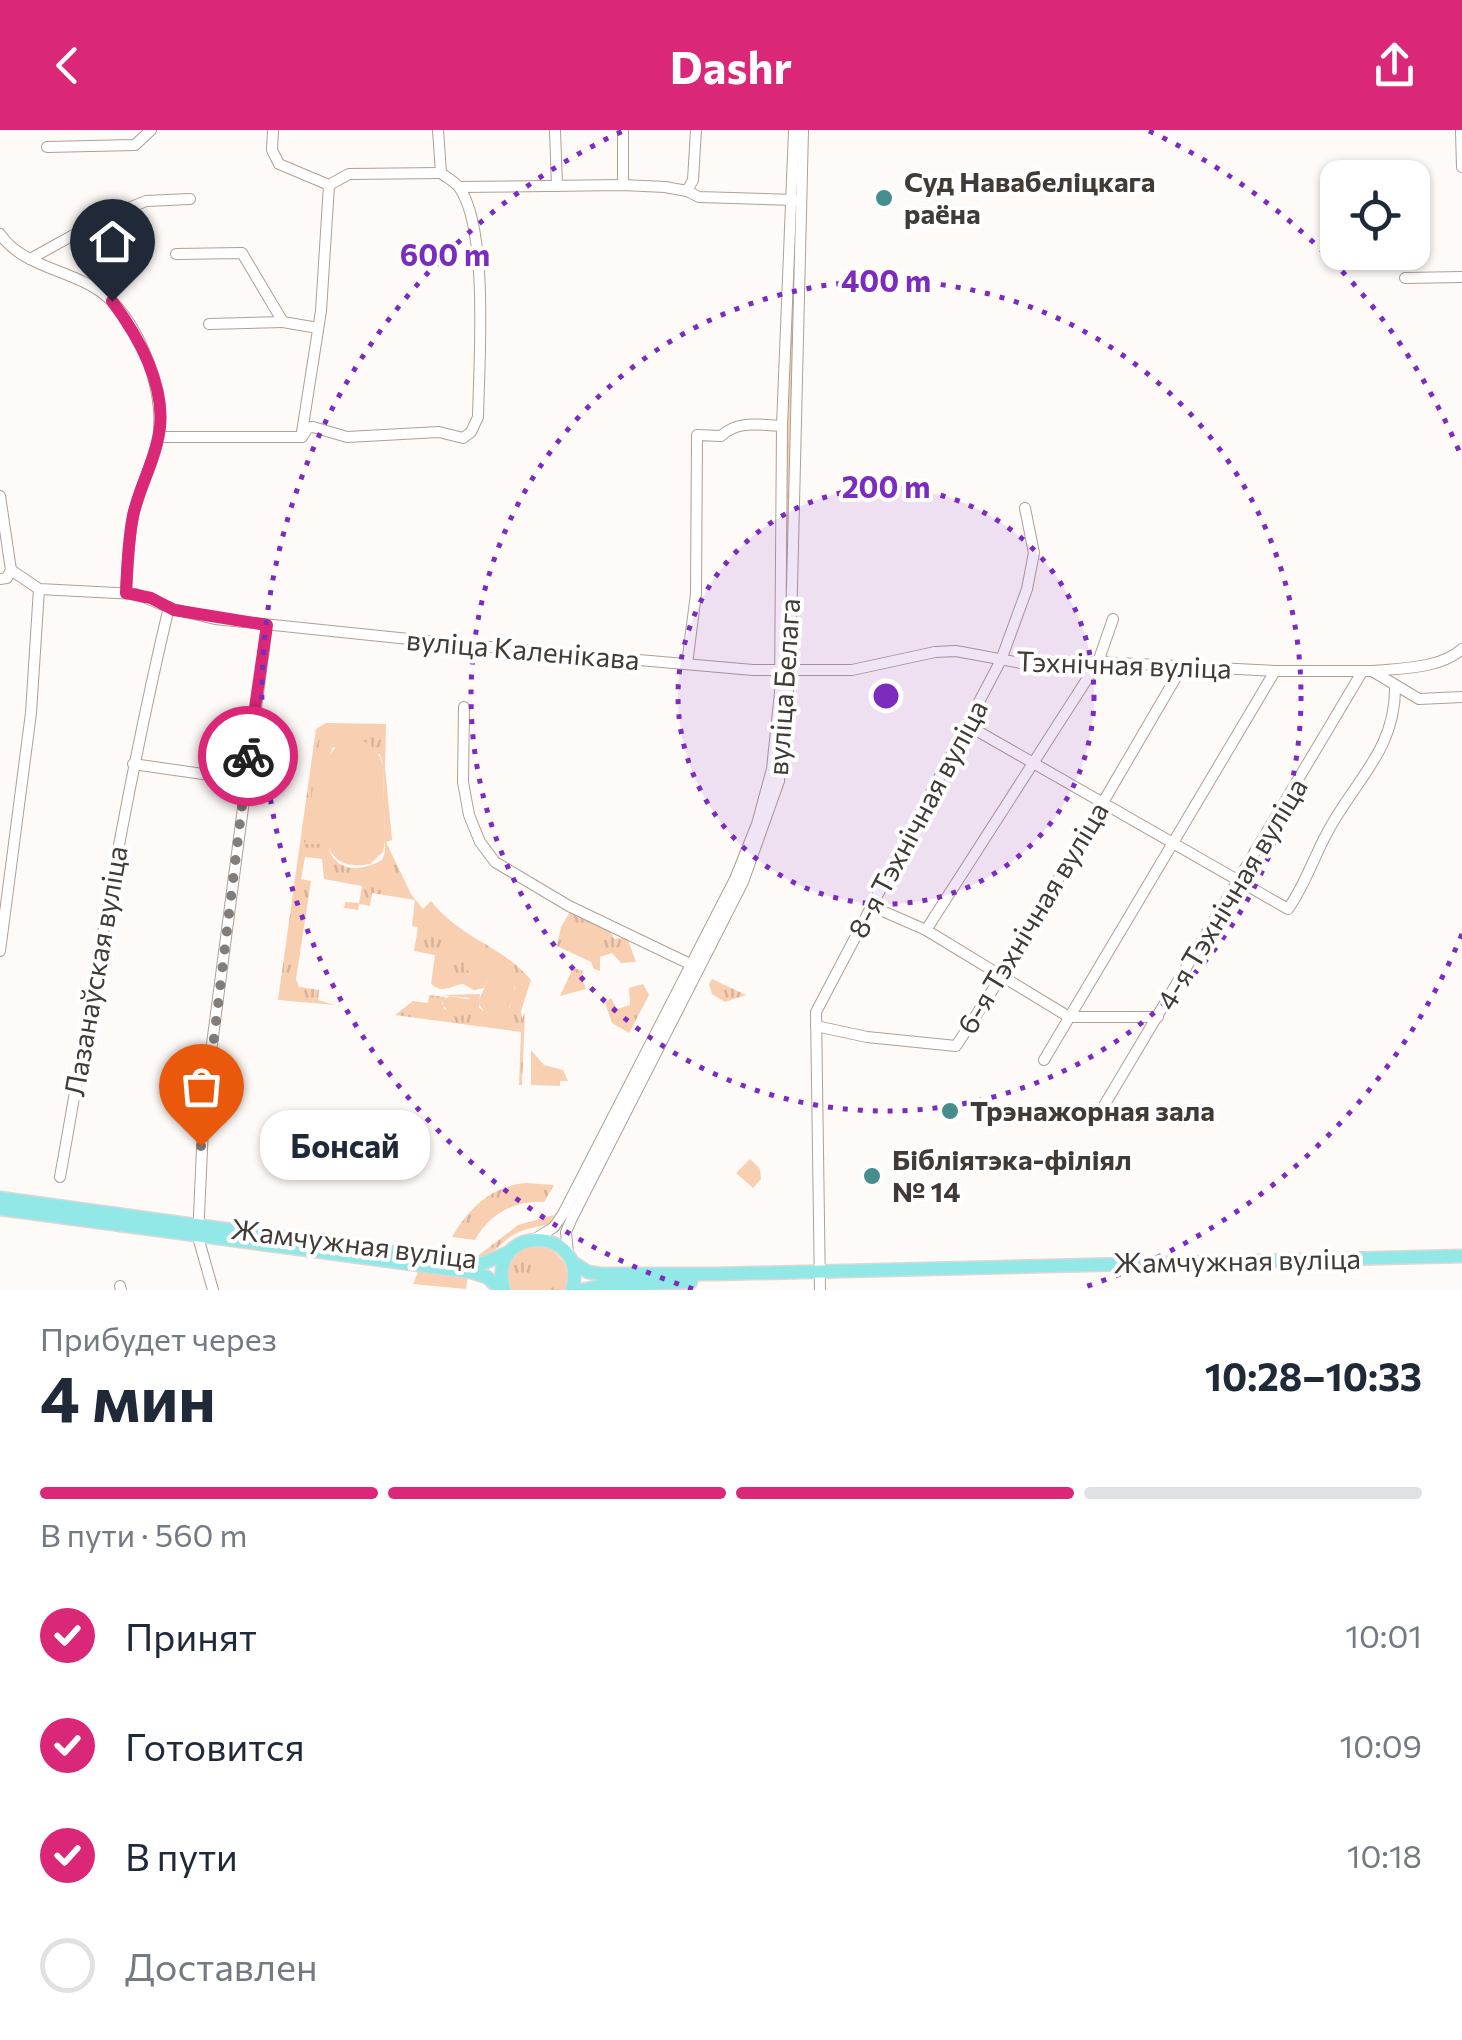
<!DOCTYPE html>
<html lang="ru">
<head>
<meta charset="utf-8">
<style>
  :root { --surface:#fff; --page:#f6f6f7; --text:#1f2937; --muted:#747a83; --line:#e0e1e3; --accent:#db2777 }
  body { margin:0; font-family:Commissioner,sans-serif; background:var(--page); color:var(--text); height:100vh; display:flex; flex-direction:column; font-size:38px; white-space:nowrap }
  * { box-sizing:border-box; margin:0 }
  p { font-size:32px; color:var(--muted) }
  .icon { flex:none; width:55px; height:55px; fill:none; stroke:currentColor; stroke-width:2; stroke-linecap:round; stroke-linejoin:round }
  .map { position:relative; height:1160px; overflow:hidden }
  .details { display:flex; flex-direction:column; background:var(--surface); flex:1 }
  .details>* { flex:none }
  .controls { position:absolute; left:1320px; top:30px; display:grid; gap:20px }
  .controls a { display:grid; place-items:center; width:110px; height:110px; border-radius:20px; background:var(--surface); box-shadow:0 2px 8px #0004; font-size:50px }
  .pin { position:absolute; display:grid; place-items:center; width:85px; height:85px; color:#fff; margin:-102px -42px; border-radius:50% 50% 50% 0; rotate:-45deg; box-shadow:0 0 10px #0007 }
  .pin .icon { rotate:45deg }
  .courier { position:absolute; display:grid; place-items:center; width:100px; height:100px; margin:-50px; border:8px solid #db2777; border-radius:50%; background:#fff; color:#222; box-shadow:0 2px 12px #0007 }
  .bubble { position:absolute; height:70px; border-radius:30px; background:var(--surface); box-shadow:0 2px 8px #0004; font-size:32px; font-weight:700; line-height:70px; text-align:center }
  .headline em { font-style:normal; font-weight:700 }
  .headline div { display:flex; flex-direction:column-reverse }
  .headline { display:flex; align-items:center; justify-content:space-between; height:170px; padding:0 40px }
  h1 { font-size:65px; font-weight:700; line-height:75px }
  .bar { display:grid; grid-template-columns:repeat(4,1fr); gap:15px 10px; align-content:center; height:120px; padding:0 40px }
  .bar i { height:12px; border-radius:8px; background:var(--line) }
  .bar .current { background:var(--accent) }
  .bar p { grid-column:span 4 }
  ol { padding:0 40px; list-style:none }
  li { display:flex; align-items:center; gap:30px; height:110px }
  li p { margin-inline-start:auto }
  li .icon { padding:10px; border-radius:50%; background:var(--accent); color:#fff; stroke-width:4 }
  li:last-child { color:var(--muted) }
  li i { width:55px; height:55px; border:5px solid var(--line); border-radius:50% }
  header { display:flex; justify-content:space-between; align-items:center; height:130px; padding:0 40px; background:var(--accent); color:#fff; font-size:45px; font-weight:700 }
  .map>svg:first-child { display:block }
</style>
</head>
<body>
<header><svg class="icon" aria-label="back" viewBox="0 0 24 24"><path d="M15 5l-7 7 7 7"/></svg>Dashr<svg class="icon" aria-label="share" viewBox="0 0 24 24"><path d="M12 15V3M7 8l5-5 5 5M5 13v7h14v-7"/></svg></header>
<div class="map">
<svg width="1462" height="1160" viewBox="0 0 1462 1160">
  <defs>
    <pattern id="grass-tufts" width="24" height="20" patternUnits="userSpaceOnUse" patternTransform="scale(2.5)"><rect width="24" height="20" fill="#f9cfb1"/><path d="M3 7l-1-3M5 7V3M7 7l1-3M15 17l-1-3M17 17v-4M19 17l1-3" fill="none" stroke="#d7b299"/></pattern>
  </defs>
  <rect width="100%" height="100%" fill="#fefaf8"/>
  <g fill="url(#grass-tufts)" fill-rule="evenodd">
    <path d="M792,93H796L788,515H785L786,307Z"/>
    <path d="M326,593L386,594L385,638L392,710L386,712L411,764L423,779L431,771C461,809 503,816 531,850L521,881L522,889L525,882L522,955H519L521,902L395,885L413,871L428,873L429,865L446,867L442,873L445,880L470,868L441,865L480,864L479,878L496,889L510,877L515,857L488,850L484,858L474,860L463,854C450,856 443,864 431,854L435,825L414,821L418,797L412,796L415,770L372,763L370,776L359,774L358,780L344,778L345,772L359,773L362,756L324,749L322,729L305,727L301,749L311,751L296,849L299,857L319,860L318,870L335,875L278,870L316,599ZM325,599V636L333,617L380,624L383,634L385,722L382,730C366,739 344,744 332,726C321,709 325,624 325,599Z"/>
    <path d="M571,780L609,798L614,809L627,807L636,832L621,833L612,823L600,827V841L594,839L591,832L557,816L561,797Z"/>
    <path d="M573,838L583,841L581,846L586,859L560,866Z"/>
    <path d="M712,849L746,865L725,872L712,864L709,854Z"/>
    <path d="M643,854L649,865L629,903L612,893L605,873L611,868L617,879L630,875L629,858Z"/>
    <path d="M531,920L544,935L563,940L568,951H560V956L531,955Z"/>
    <path d="M526,1053L554,1055L544,1072C515,1070 489,1084 475,1110L452,1107C469,1078 491,1056 526,1053Z"/>
    <path d="M554,1085L549,1094C538,1097 527,1098 517,1103C498,1112 498,1125 475,1128L518,1095Z"/>
    <path d="M530,1116C556,1115 574,1134 565,1160H509L508,1135L521,1120Z"/>
    <path d="M419,1140L468,1146L466,1159L413,1154Z"/>
  </g>
  <g fill="#f9cfb1">
    <path d="M321,599H325L326,631L338,613C360,605 376,612 383,635L385,711L383,722L370,734C349,738 335,734 327,714H305Z"/>
    <circle cx="479" cy="834" r="13"/>
    <path d="M501,843L513,850L515,863L506,885L496,889L486,885L478,872L488,850Z"/>
    <path d="M450,866L476,871L466,885L456,887L443,876V870Z"/>
    <path d="M750,1029L760,1039L761,1049L753,1058L736,1043Z"/>
  </g>
  <g fill="none" stroke-linecap="round" stroke-linejoin="round">
    <g stroke="#b09f93" stroke-width="12">
      <g id="minor">
        <path d="M273,0L272,20L279,34L329,55L349,44L441,43"/>
        <path d="M555,0L557,56"/>
        <path d="M1461,0L1462,37"/>
        <path d="M47,17L135,15L151,0"/>
        <path d="M623,55V0"/>
        <path d="M459,57L623,55L665,57L687,61L693,50L696,0"/>
        <path d="M687,61L699,67L795,70"/>
        <path d="M0,104C23,138 74,140 105,165C141,194 168,268 157,313C151,338 139,361 133,386C128,411 128,437 126,463"/>
        <path d="M176,124L242,123L283,192L318,198"/>
        <path d="M30,129L104,88L146,71L190,69"/>
        <path d="M1405,148L1462,147"/>
        <path d="M209,194L283,192"/>
        <path d="M302,302L321,181L329,55"/>
        <path d="M159,307H302"/>
        <path d="M302,307L308,298L313,297L347,307L439,302L463,308L471,302L478,287C479,233 489,99 459,57C455,52 446,47 441,43L438,0"/>
        <path d="M0,366L11,440"/>
        <path d="M11,440L39,459L136,464L173,479L215,489L467,515L753,540H852L935,522L956,521L1037,536L1098,532L1275,541H1372L1419,569L1462,567"/>
        <path d="M0,449L7,448L11,440"/>
        <path d="M687,534L696,464L697,305L721,306C738,290 759,295 782,296"/>
        <path d="M1373,541C1401,538 1440,539 1462,519"/>
        <path d="M464,577L463,652L469,685L480,712L495,732L569,776L692,835"/>
        <path d="M967,595L1288,779C1305,755 1313,729 1327,703C1354,651 1396,620 1395,557"/>
        <path d="M133,634L245,650"/>
        <path d="M871,776L926,800L1069,887H1158"/>
        <path d="M926,800L1098,532L1113,489"/>
        <path d="M0,821L31,583L39,459"/>
        <path d="M816,896L867,907L956,916L1001,847L1182,537"/>
        <path d="M1044,930L1275,541"/>
        <path d="M1099,984L1362,542"/>
        <path d="M60,1047C94,857 124,666 169,477"/>
        <path d="M535,1109L554,1097L563,1084L735,749L757,694L772,639L780,562L782,296L794,0"/>
        <path d="M568,1124L566,1102L572,1088L743,752L779,651L790,540L803,0"/>
        <path d="M120,1156L121,1160"/>
        <path d="M213,1160L198,1107L204,975L267,495"/>
        <path d="M820,1160L816,882L1001,530L1027,459L1034,423L1025,378"/>
      </g>
    </g>
    <g stroke="#d9d8d7" stroke-width="15">
      <g id="major">
        <path d="M0,1068L472,1133H484L509,1122"/>
        <path d="M0,1079L471,1142L487,1147L501,1160"/>
        <path d="M574,1133L588,1142L601,1144H716L1462,1126"/>
        <path d="M504,1160C485,1092 591,1095 572,1160"/>
        <path d="M582,1160L600,1156L691,1152"/>
      </g>
    </g>
    <use href="#minor" stroke="#fff" stroke-width="10"/>
    <use href="#major" stroke="#91e8e7" stroke-width="12"/>
  </g>
  <g fill="none" stroke-linecap="round" stroke-linejoin="round">
    <path stroke="#837d79" stroke-width="10" stroke-dasharray="0 18" d="M201,1016L248,626"/>
    <path stroke="#db2777" stroke-width="12" d="M112,171C141,210 171,263 157,313C151,338 138,361 133,386C128,412 127,438 126,463L151,468L174,480L267,495L248,626"/>
  </g>
  <circle cx="886" cy="566" r="208" fill="#7b2cbf" fill-opacity=".12"/>
  <g fill="none" stroke="#7b2cbf" stroke-width="5" stroke-dasharray="5 10">
    <circle cx="886" cy="566" r="208"/>
    <circle cx="886" cy="566" r="415"/>
    <path d="M1462 804A623 623 0 0 1 1079 1159M693 1159A623 623 0 0 1 623 1M1149 1A623 623 0 0 1 1462 328"/>
  </g>
  <g fill="#468e8d" stroke="#fff" stroke-width="4">
    <circle cx="884" cy="68" r="10"/>
    <circle cx="950" cy="981" r="10"/>
    <circle cx="872" cy="1046" r="10"/>
  </g>
  <g text-anchor="middle" stroke-width="8" stroke-linejoin="round" paint-order="stroke">
    <g font-size="28" font-weight="bold" fill="#413a35" stroke="#fff" text-anchor="start">
      <text x="904" y="62">Суд Навабеліцкага<tspan x="904" dy="32">раёна</tspan></text>
      <text x="970" y="991">Трэнажорная зала</text>
      <text x="892" y="1040">Бібліятэка-філіял<tspan x="892" dy="32">№ 14</tspan></text>
    </g>
    <g font-size="28" fill="#413a35" stroke="#fff">
      <text transform="translate(523 520) rotate(5)" y="10">вуліца Каленікава</text>
      <text transform="translate(1124 535) rotate(2)" y="10">Тэхнічная вуліца</text>
      <text transform="translate(784 557) rotate(-86)" y="10">вуліца Белага</text>
      <text transform="translate(918 689) rotate(-62)" y="10">8-я Тэхнічная вуліца</text>
      <text transform="translate(1232 764) rotate(-59)" y="10">4-я Тэхнічная вуліца</text>
      <text transform="translate(1033 788) rotate(-59)" y="10">6-я Тэхнічная вуліца</text>
      <text transform="translate(96 841) rotate(-80)" y="10">Лазанаўская вуліца</text>
      <text transform="translate(354 1114) rotate(7)" y="10">Жамчужная вуліца</text>
      <text transform="translate(1237 1131) rotate(-1)" y="10">Жамчужная вуліца</text>
    </g>
  </g>
  <circle cx="886" cy="566" r="15" fill="#7b2cbf" stroke="#fff" stroke-width="5"/>
  <g font-size="30" text-anchor="middle" font-weight="bold" fill="#7b2cbf" stroke="#fff" stroke-width="8" stroke-linejoin="round" paint-order="stroke">
    <text x="445" y="136">600 m</text>
    <text x="886" y="162">400 m</text>
    <text x="886" y="368">200 m</text>
  </g>
</svg>
<div class="controls">
<a><svg class="icon" aria-label="locate" viewBox="0 0 24 24"><circle cx="12" cy="12" r="6"/><path d="M12 2v4M12 18v4M2 12h4M18 12h4"/></svg></a>
</div>
<div class="pin" style="left:201px;top:1016px;background:#ea580c"><svg class="icon" aria-label="bag" viewBox="0 0 24 24"><path d="M5 8h14l-1 12H6zM9 8a3 3 0 0 1 6 0"/></svg></div>
<div class="pin" style="left:112px;top:171px;background:#1f2937"><svg class="icon" aria-label="home" viewBox="0 0 24 24"><path d="M3 11l9-7 9 7M6 9v11h12V9"/></svg></div>
<div class="courier" style="left:248px;top:626px"><svg class="icon" aria-label="bike" viewBox="0 0 24 24"><circle cx="6" cy="16" r="4"/><circle cx="18" cy="16" r="4"/><path d="M6 16l4-8h5l3 8M10 8l3 8H6M13 5h3"/></svg></div>
<div class="bubble" style="left:260px;top:980px;width:170px">Бонсай</div>
</div>
<section class="details">
<div class="headline"><div><h1>4 мин</h1><p>Прибудет через</p></div><em>10:28–10:33</em></div>
<div class="bar"><i class="current"></i><i class="current"></i><i class="current"></i><i></i><p>В пути · 560 m</p></div>
<ol>
<li><svg class="icon" aria-label="check" viewBox="0 0 24 24"><path d="M5 12l5 5 9-10"/></svg>Принят<p>10:01</p></li>
<li><svg class="icon" aria-label="check" viewBox="0 0 24 24"><path d="M5 12l5 5 9-10"/></svg>Готовится<p>10:09</p></li>
<li><svg class="icon" aria-label="check" viewBox="0 0 24 24"><path d="M5 12l5 5 9-10"/></svg>В пути<p>10:18</p></li>
<li><i></i>Доставлен</li>
</ol>
</section>
</body>
</html>
